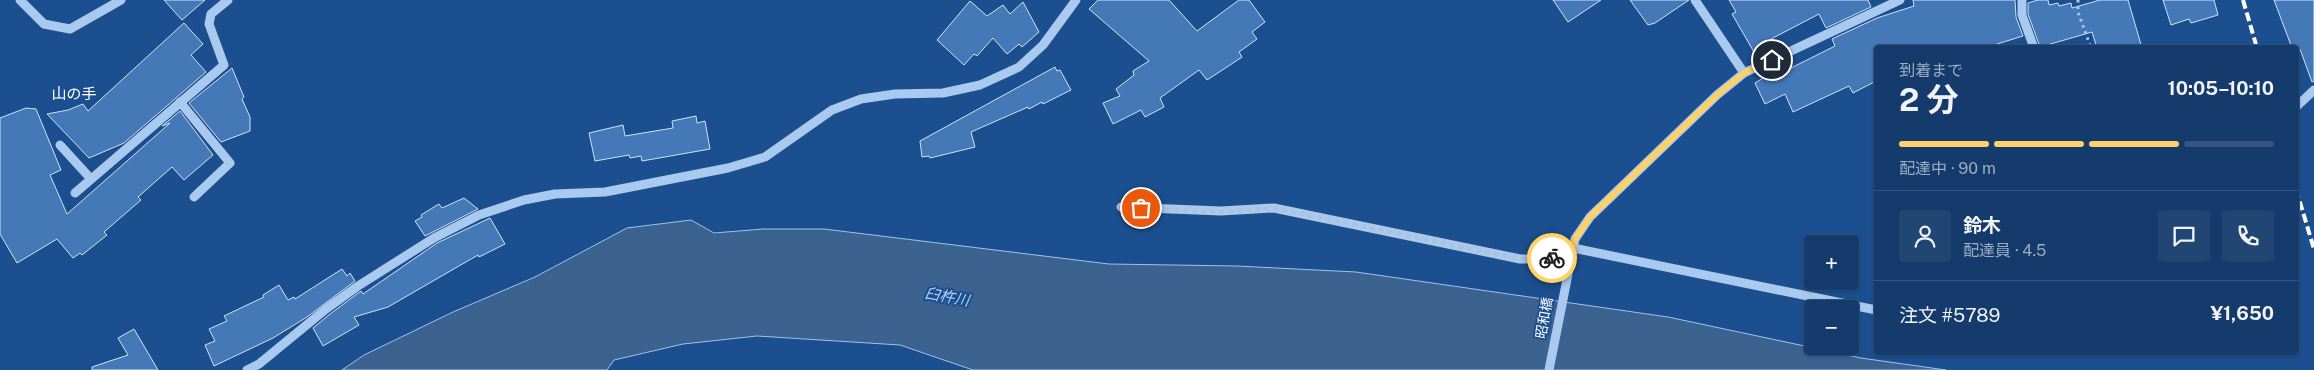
<!DOCTYPE html>
<html lang="ja">
<head>
<meta charset="utf-8">
<style>
  :root { --surface:#143b6b; --page:#214673; --text:#f1f3f6; --muted:#9dadc1; --line:#33557e; --accent:#ffd166 }
  body { margin:0; font-family:"Public Sans","Noto Sans JP",sans-serif; background:var(--page); color:var(--text); height:100vh; display:flex; flex-direction:column; font-size:19px; white-space:nowrap }
  * { box-sizing:border-box; margin:0 }
  p { font-size:16px; color:var(--muted) }
  .icon { flex:none; width:28px; height:28px; fill:none; stroke:currentColor; stroke-width:2; stroke-linecap:round; stroke-linejoin:round }
  .map { position:relative; flex:1; overflow:hidden }
  .sheet { position:absolute; left:1874px; top:45px; width:425px; height:310px; display:flex; flex-direction:column; background:var(--surface); border-radius:5px; box-shadow:0 1px 4px #0004,0 0 0 1px var(--line) }
  .sheet>* { flex:none }
  .tools { position:absolute; left:1804px; top:235px; display:grid; gap:10px }
  .tools a { display:grid; place-items:center; width:55px; height:55px; border-radius:5px; background:var(--surface); box-shadow:0 1px 4px #0004,0 0 0 1px var(--line); font-size:25px }
  .pin { position:absolute; display:grid; place-items:center; width:42px; height:42px; color:#fff; margin:-21px; border:2px solid #fff; border-radius:50%; box-shadow:0 1px 5px #0007 }
  .courier { position:absolute; display:grid; place-items:center; width:50px; height:50px; margin:-25px; border:4px solid #ffd166; border-radius:50%; background:#fff; color:#222; box-shadow:0 1px 6px #0007 }
  .headline em { font-style:normal; font-weight:700 }
  .headline div { display:flex; flex-direction:column-reverse }
  .headline { display:flex; align-items:center; justify-content:space-between; height:85px; padding:0 25px }
  h1 { font-size:32px; font-weight:700; line-height:38px }
  .bar { display:grid; grid-template-columns:repeat(4,1fr); gap:8px 5px; align-content:center; height:60px; padding:0 25px }
  .bar i { height:6px; border-radius:4px; background:var(--line) }
  .bar .selected { background:var(--accent) }
  .bar p { grid-column:span 4 }
  .line { display:flex; align-items:center; gap:12px; padding:0 25px; border-top:1px solid var(--line) }
  .line div { flex:1 }
  .round { display:grid; place-items:center; flex:none; width:52px; height:52px; border-radius:5px; background:var(--page) }
  .map>svg:first-child { display:block }
</style>
</head>
<body>
<div class="map">
<svg width="2314" height="370" viewBox="0 0 2314 370">
  <rect width="100%" height="100%" fill="#1b4f8f"/>
  <path fill="#3c6290" stroke="#9cc4f0" d="M691,220L714,233L763,229H824L1109,264L1237,266L1356,272L1668,317L1861,358L1946,370H973L900,345L757,336L683,344L614,360L607,370H342L364,355L453,312L535,277L627,228Z"/>
  <g fill="#4478b7" stroke="#cfe3fa">
    <path d="M164,0H205L182,20Z"/>
    <path d="M1098,0H1169L1197,31L1239,0H1249L1265,22L1252,32L1257,39L1239,52L1242,57L1227,67L1207,80L1199,70L1160,98L1164,107L1145,117L1141,110L1113,124L1103,103L1120,96L1116,89L1134,75L1133,71L1149,61L1089,9Z"/>
    <path d="M1553,0H1601L1568,22Z"/>
    <path d="M1630,0H1689L1655,23L1648,25Z"/>
    <path d="M1729,0H1868L1871,7L1826,28L1819,14L1771,39L1778,50L1758,59L1732,14L1736,12Z"/>
    <path d="M1913,0H2015L2016,17L2023,36L1997,44L1998,48H1876V81L1853,93L1849,86L1793,112L1785,94L1765,104L1755,83L1768,75L1765,70L1784,61L1789,69L1835,46L1832,39L1877,18L1914,6Z"/>
    <path d="M2038,0H2048L2049,5L2058,3L2059,6L2071,3L2072,8L2100,0H2128L2142,48H2097L2092,32L2040,47L2028,14V3Z"/>
    <path d="M2163,0H2214L2218,15L2191,23L2189,19L2171,25Z"/>
    <path d="M2274,0H2314V81L2312,82L2300,49L2296,51V48H2292Z"/>
    <path d="M970,1L987,16L1003,5L1010,14L1023,2L1039,32L1022,47L1019,44L1007,54L993,38L977,56L974,54L964,65L937,40Z"/>
    <path d="M184,23L203,44L191,55L206,72L124,143L89,158L47,114L68,110L83,104L88,111Z"/>
    <path d="M1055,67L1057,71L1060,70L1071,90L1043,104L1042,102L1029,109L1028,107L971,132L975,147L930,158L929,156L922,157L920,141Z"/>
    <path d="M232,68L244,97L242,99L250,117V131L221,142L189,103Z"/>
    <path d="M26,108L36,109L61,170L50,175L67,214L170,123L162,126L180,111L213,155L184,180L172,167L138,197L141,200L104,232L107,235L82,255L80,253L73,258L57,239L17,263L0,234V118Z"/>
    <path d="M696,116L697,123L705,121L710,149L642,161L641,156L630,158L629,155L595,161L589,133L623,125L625,136L673,128L672,121Z"/>
    <path d="M464,198L478,209L425,236L415,221L422,217L421,215L439,204L442,208Z"/>
    <path d="M490,218L505,244L479,257L478,255L388,307L354,317L359,325L323,346L313,328L330,314L361,291L363,294L437,243Z"/>
    <path d="M342,269L347,276L350,273L355,281L307,317L273,338L214,366L205,345L215,341L209,329L227,321L224,316L264,297L263,295L279,285L288,300L294,297L295,299Z"/>
    <path d="M134,329L158,370H92V367L128,355L118,338Z"/>
  </g>
  <g fill="none" stroke-linecap="round" stroke-linejoin="round">
    <path stroke="#a9c9ee" stroke-width="3" stroke-dasharray="2.5 4" stroke-linecap="butt" d="M2078,0V12L2091,48"/>
    <g stroke="#a9c9ee" stroke-width="9">
      <path d="M20,0L44,24L70,29L121,0"/>
      <path d="M1695,0L1744,73"/>
      <path d="M2022,0V15L2034,48"/>
      <path d="M180,102L230,163L194,197"/>
      <path d="M2296,107L2314,90"/>
      <path d="M60,145L91,179"/>
      <path d="M75,193L224,65L209,24L211,14L228,0"/>
      <path d="M1121,207L1221,211L1274,208L1520,259L1570,258"/>
      <path d="M1573,248L1876,310"/>
      <path d="M247,370L259,364L326,309L358,286L434,238L479,215L524,200L555,194L605,192L728,168L765,157L832,110L861,99L895,94L943,93L980,85L1019,67L1043,45L1076,0"/>
      <path d="M1549,370L1575,239L1590,217L1717,95L1744,73L1900,0"/>
    </g>
    <g stroke="#fff" stroke-width="4" stroke-dasharray="9 4" stroke-linecap="butt">
      <path d="M2243,0L2257,48"/>
      <path d="M2296,189L2314,249"/>
    </g>
  </g>
  <g fill="none" stroke-linecap="round" stroke-linejoin="round">
    <path stroke="#afc1d8" stroke-width="5" stroke-dasharray="0 9" d="M1141,208L1220,212L1274,208L1520,259L1552,258"/>
    <path stroke="#ffd166" stroke-width="6" d="M1552,258H1570L1575,239L1590,217L1717,95L1744,73L1772,60"/>
  </g>
  <g text-anchor="middle" stroke-width="4" stroke-linejoin="round" paint-order="stroke">
    <g font-size="14" fill="#fff" stroke="#1b4f8f">
      <text transform="translate(1544 318) rotate(-80)" y="5">昭和橋</text>
    </g>
    <g font-size="15" fill="#fff" stroke="#1b4f8f">
      <text x="74" y="99">山の手</text>
    </g>
    <g font-size="15" font-style="italic" fill="#b5d3f5" stroke="#1b4f8f">
      <text transform="translate(947 297) rotate(10)" y="5">臼杵川</text>
    </g>
  </g>
</svg>
<div class="tools">
<a>+</a>
<a>−</a>
</div>
<div class="pin" style="left:1141px;top:208px;background:#ea580c"><svg class="icon" aria-label="bag" viewBox="0 0 24 24"><path d="M5 8h14l-1 12H6zM9 8a3 3 0 0 1 6 0"/></svg></div>
<div class="pin" style="left:1772px;top:60px;background:#1f2937"><svg class="icon" aria-label="home" viewBox="0 0 24 24"><path d="M3 11l9-7 9 7M6 9v11h12V9"/></svg></div>
<div class="courier" style="left:1552px;top:258px"><svg class="icon" aria-label="bike" viewBox="0 0 24 24"><circle cx="6" cy="16" r="4"/><circle cx="18" cy="16" r="4"/><path d="M6 16l4-8h5l3 8M10 8l3 8H6M13 5h3"/></svg></div>
<section class="sheet">
<div class="headline"><div><h1>2 分</h1><p>到着まで</p></div><em>10:05–10:10</em></div>
<div class="bar"><i class="selected"></i><i class="selected"></i><i class="selected"></i><i></i><p>配達中 · 90 m</p></div>
<div class="line" style="height:90px"><a class="round"><svg class="icon" aria-label="person" viewBox="0 0 24 24"><circle cx="12" cy="8" r="4"/><path d="M4 21q1-7 8-7t8 7"/></svg></a><div><b>鈴木</b><p>配達員 · 4.5</p></div><a class="round"><svg class="icon" aria-label="chat" viewBox="0 0 24 24"><path d="M4 5h16v11H9l-5 4z"/></svg></a><a class="round"><svg class="icon" aria-label="phone" viewBox="0 0 24 24"><path d="M5 4h4l2 5-3 2q2 4 5 5l2-3 5 2v4C11 20 4 13 5 4z"/></svg></a></div>
<div class="line" style="height:65px"><div>注文 #5789</div><b>¥1,650</b></div>
</section>
</div>
</body>
</html>
